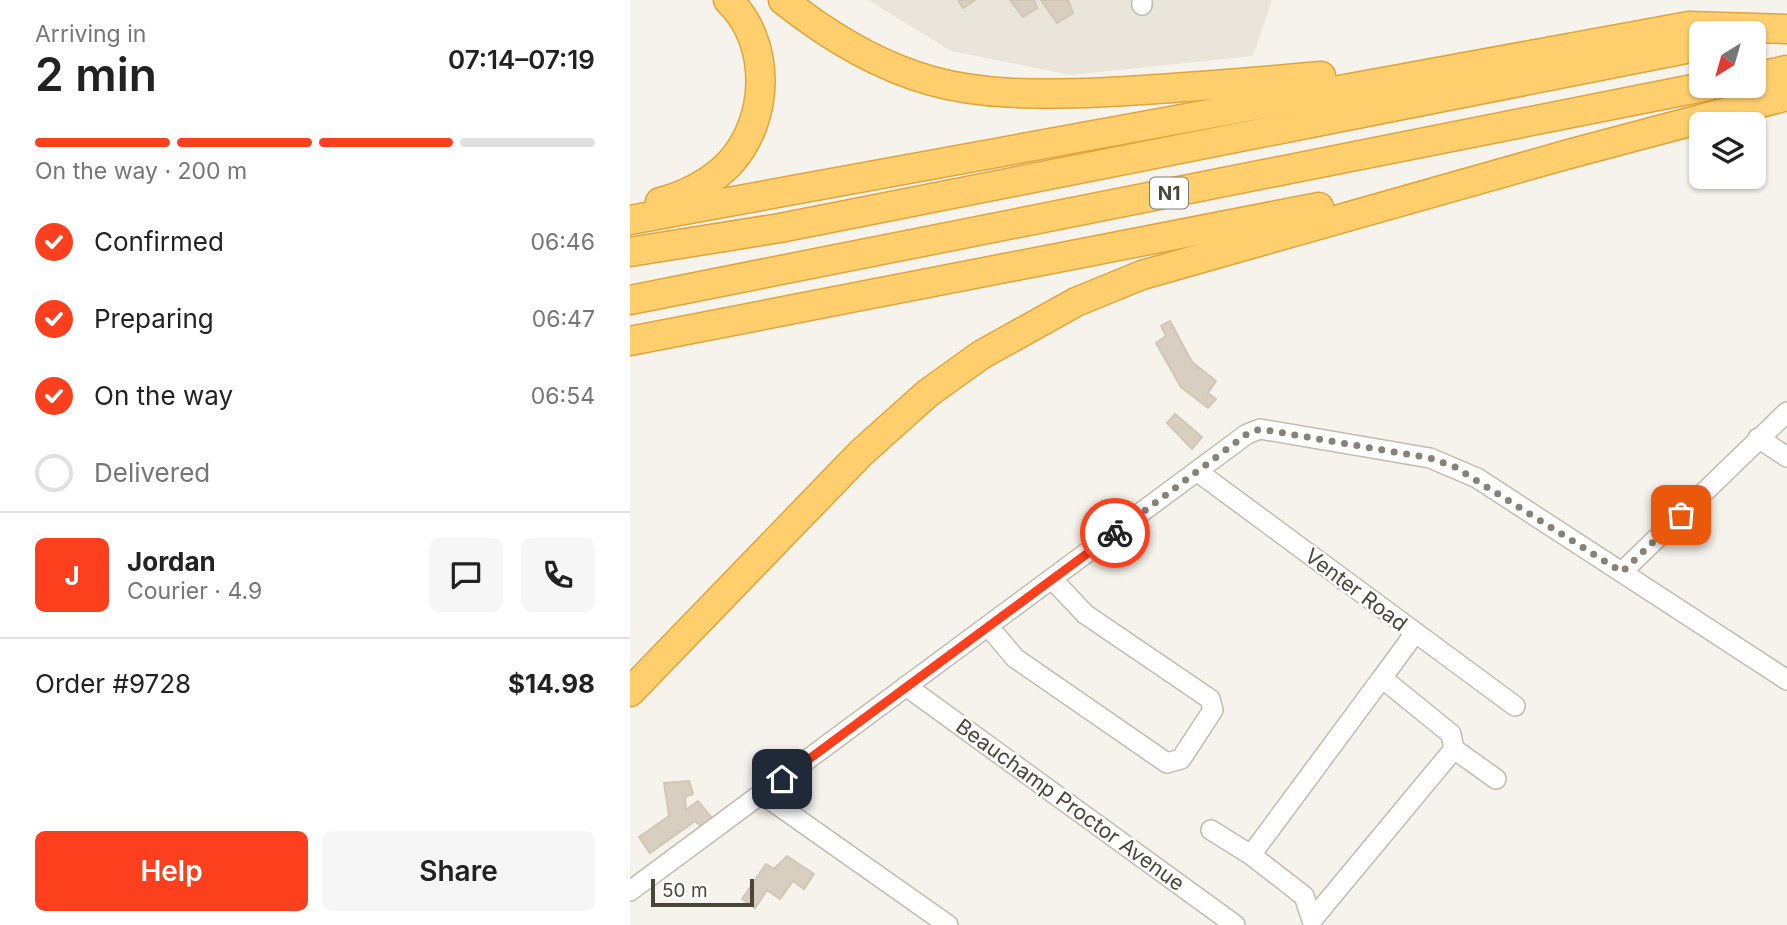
<!DOCTYPE html>
<html lang="en">
<head>
<meta charset="utf-8">
<style>
  :root { --surface:#fff; --page:#f6f6f6; --text:#222; --muted:#767676; --line:#e0e0e0; --accent:#fc3f1d }
  body { margin:0; font-family:Inter,sans-serif; background:var(--page); color:var(--text); height:100vh; display:flex; flex-direction:column; font-size:26px; white-space:nowrap }
  * { box-sizing:border-box; margin:0 }
  p { font-size:23px; color:var(--muted) }
  .icon { flex:none; width:38px; height:38px; fill:none; stroke:currentColor; stroke-width:2; stroke-linecap:round; stroke-linejoin:round }
  .map { position:relative; flex:1; overflow:hidden }
  .side { display:flex; flex-direction:column; background:var(--surface); width:630px }
  .side>* { flex:none }
  .needle { width:46px; rotate:217deg }
  .tools { position:absolute; left:1059px; top:21px; display:grid; gap:14px }
  .tools a { display:grid; place-items:center; width:77px; height:77px; border-radius:10px; background:var(--surface); box-shadow:0 2px 5px #0004; font-size:35px }
  .scale { position:absolute; left:21px; bottom:18px; width:103px; box-sizing:border-box; padding-left:7px; border:4px solid #4b4439; border-top:0; font-size:19px; line-height:24px; white-space:nowrap; color:#4b4439; -webkit-text-stroke:5px #fff; paint-order:stroke }
  .pin { position:absolute; display:grid; place-items:center; width:60px; height:60px; color:#fff; margin:-30px; border-radius:14px; box-shadow:0 4px 10px #0006 }
  .courier { position:absolute; display:grid; place-items:center; width:70px; height:70px; margin:-35px; border:5px solid #fc3f1d; border-radius:50%; background:#fff; color:#222; box-shadow:0 2px 9px #0007 }
  .headline em { font-style:normal; font-weight:600 }
  .headline div { display:flex; flex-direction:column-reverse }
  .headline { display:flex; align-items:center; justify-content:space-between; height:119px; padding:0 35px }
  h1 { font-size:46px; font-weight:600; line-height:52px }
  .bar { display:grid; grid-template-columns:repeat(4,1fr); gap:10px 7px; align-content:center; height:84px; padding:0 35px }
  .bar i { height:9px; border-radius:5px; background:var(--line) }
  .bar .active { background:var(--accent) }
  .bar p { grid-column:span 4 }
  .line { display:flex; align-items:center; gap:18px; padding:0 35px; border-top:2px solid var(--line) }
  .line div { flex:1 }
  .round { display:grid; place-items:center; flex:none; width:74px; height:74px; border-radius:10px; background:var(--page) }
  ol { padding:0 35px; list-style:none }
  li { display:flex; align-items:center; gap:21px; height:77px }
  li p { margin-inline-start:auto }
  li .icon { padding:7px; border-radius:50%; background:var(--accent); color:#fff; stroke-width:4 }
  li:last-child { color:var(--muted) }
  li i { width:38px; height:38px; border:4px solid var(--line); border-radius:50% }
  .cta { display:flex; gap:14px; margin-top:auto; padding:14px 35px }
  .cta a { flex:1; height:80px; border-radius:10px; background:var(--accent); color:#fff; font-size:28px; font-weight:600; line-height:80px; text-align:center }
  .cta a+a { background:var(--page); color:var(--text) }
  main { display:flex; flex:1; min-height:0 }
  .map>svg:first-child { display:block }
</style>
</head>
<body>
<main>
<section class="side">
<div class="headline"><div><h1>2 min</h1><p>Arriving in</p></div><em>07:14–07:19</em></div>
<div class="bar"><i class="active"></i><i class="active"></i><i class="active"></i><i></i><p>On the way · 200 m</p></div>
<ol>
<li><svg class="icon" aria-label="check" viewBox="0 0 24 24"><path d="M5 12l5 5 9-10"/></svg>Confirmed<p>06:46</p></li>
<li><svg class="icon" aria-label="check" viewBox="0 0 24 24"><path d="M5 12l5 5 9-10"/></svg>Preparing<p>06:47</p></li>
<li><svg class="icon" aria-label="check" viewBox="0 0 24 24"><path d="M5 12l5 5 9-10"/></svg>On the way<p>06:54</p></li>
<li><i></i>Delivered</li>
</ol>
<div class="line" style="height:126px"><b class="round" style="background:var(--accent);color:#fff">J</b><div><b>Jordan</b><p>Courier · 4.9</p></div><a class="round"><svg class="icon" aria-label="chat" viewBox="0 0 24 24"><path d="M4 5h16v11H9l-5 4z"/></svg></a><a class="round"><svg class="icon" aria-label="phone" viewBox="0 0 24 24"><path d="M5 4h4l2 5-3 2q2 4 5 5l2-3 5 2v4C11 20 4 13 5 4z"/></svg></a></div>
<div class="line" style="height:91px"><div>Order #9728</div><b>$14.98</b></div>
<div class="cta"><a>Help</a><a>Share</a></div>
</section>
<div class="map">
<svg width="1157" height="925" viewBox="0 0 1157 925">
  <rect width="100%" height="100%" fill="#f6f3ec"/>
  <path fill="#eae5da" d="M238,0H642L623,56L440,75L321,51Z"/>
  <g fill="#d8cfc1" stroke="#d3c7b4" stroke-width="2">
    <path d="M328,0H345L333,8Z"/>
    <path d="M380,0H404L407,8L393,17Z"/>
    <path d="M411,0H438L443,13L427,23Z"/>
    <path d="M540,321L562,362L586,381L578,393L586,399L578,408L551,387L526,343L536,336L531,326Z"/>
    <path d="M545,414L572,437L562,449L537,423Z"/>
    <path d="M59,781L63,794L55,797L56,810L68,801L83,819L72,827L65,821L20,853L9,837L39,816L34,783Z"/>
    <path d="M157,856L184,874L174,889L163,881L150,899L137,890L125,908L112,899L136,864L144,869Z"/>
  </g>
  <g fill="none" stroke-linecap="round" stroke-linejoin="round">
    <g stroke="#c2bbae" stroke-width="22">
      <g id="minor">
        <path d="M512,0V5"/>
        <path d="M1128,438L1157,457"/>
        <path d="M568,472L885,706"/>
        <path d="M992,572L1157,412"/>
        <path d="M358,626L385,658L537,763L551,759L583,710L580,699L455,614L422,579"/>
        <path d="M752,678L785,633"/>
        <path d="M276,686L605,925"/>
        <path d="M824,749L866,779"/>
        <path d="M132,794L318,925"/>
        <path d="M581,830L621,855L674,896L682,920L824,749L821,734L752,678L621,855"/>
        <path d="M0,891L617,434L630,429L800,458L847,478L1157,680"/>
      </g>
    </g>
    <g stroke="#e0a43c" stroke-width="31">
      <g id="highway">
        <path d="M153,0C197,35 248,66 302,81C352,95 406,94 456,93C535,90 613,83 691,76"/>
        <path d="M1124,77L1157,70"/>
        <path d="M30,202C55,196 82,182 100,163C140,119 142,42 98,0"/>
        <path d="M0,220L1059,26L1157,29"/>
        <path d="M0,252L150,228L1071,46"/>
        <path d="M0,300L1078,86"/>
        <path d="M0,341L689,207"/>
        <path d="M0,692L231,453L298,393L351,355L446,302L512,275L939,154L1157,96"/>
      </g>
    </g>
    <use href="#minor" stroke="#fff" stroke-width="19"/>
    <use href="#highway" stroke="#ffcf6e" stroke-width="28"/>
  </g>
  <g fill="none" stroke-linecap="round" stroke-linejoin="round">
    <path stroke="#878178" stroke-width="7" stroke-dasharray="0 12.6" d="M485,533L617,434L630,429L800,458L825,467L992,572L1051,515"/>
    <path stroke="#fc3f1d" stroke-width="9" d="M152,779L485,533"/>
  </g>
  <g text-anchor="middle" stroke-width="5" stroke-linejoin="round" paint-order="stroke">
    <rect fill="#fff" stroke="#817c74" stroke-width="2" x="520" y="177.5" width="38" height="31" rx="5"/>
    <g font-size="19" font-weight="bold" fill="#4b4439">
      <text x="539" y="200">N1</text>
    </g>
    <g font-size="21" fill="#4b4439" stroke="#fff">
      <text transform="translate(726 590) rotate(37)" y="7">Venter Road</text>
      <text transform="translate(440 805) rotate(36)" y="7">Beauchamp Proctor Avenue</text>
    </g>
  </g>
</svg>
<div class="tools">
<a><svg class="needle" viewBox="-14 -14 28 28"><path d="M0-13l5 13h-10z" fill="#e53935"/><path d="M0 13l5-13h-10z" fill="#767676"/></svg></a>
<a><svg class="icon" aria-label="layers" viewBox="0 0 24 24"><path d="M12 4l9 5-9 5-9-5zM3 14l9 5 9-5"/></svg></a>
</div>
<div class="scale">50 m</div>
<div class="pin" style="left:1051px;top:515px;background:#ea580c"><svg class="icon" aria-label="bag" viewBox="0 0 24 24"><path d="M5 8h14l-1 12H6zM9 8a3 3 0 0 1 6 0"/></svg></div>
<div class="pin" style="left:152px;top:779px;background:#1f2937"><svg class="icon" aria-label="home" viewBox="0 0 24 24"><path d="M3 11l9-7 9 7M6 9v11h12V9"/></svg></div>
<div class="courier" style="left:485px;top:533px"><svg class="icon" aria-label="bike" viewBox="0 0 24 24"><circle cx="6" cy="16" r="4"/><circle cx="18" cy="16" r="4"/><path d="M6 16l4-8h5l3 8M10 8l3 8H6M13 5h3"/></svg></div>
</div>
</main>
</body>
</html>
